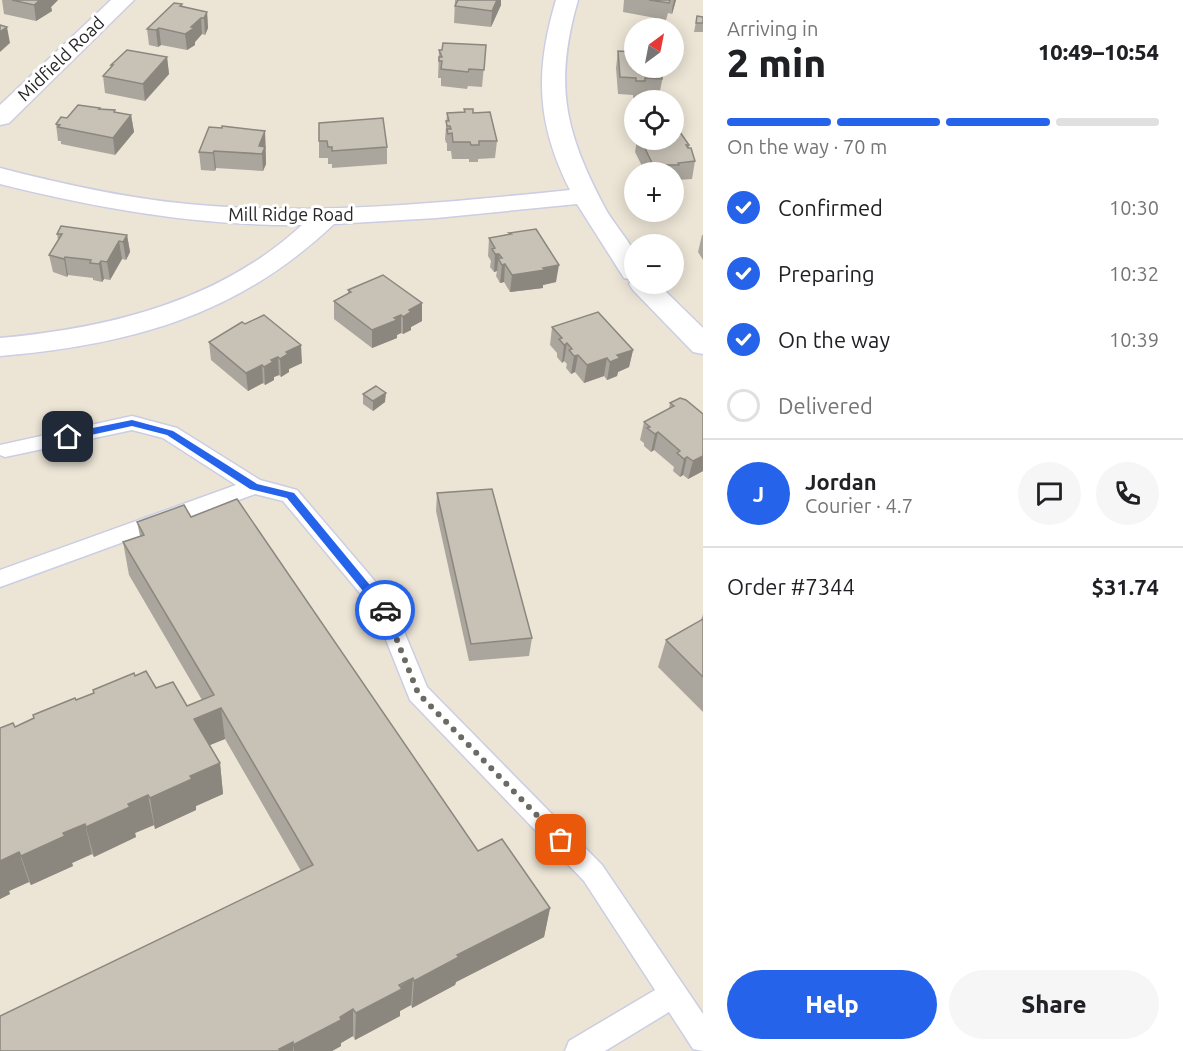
<!DOCTYPE html>
<html lang="en">
<head>
<meta charset="utf-8">
<style>
  :root { --surface:#fff; --page:#f6f6f6; --text:#202124; --muted:#757577; --line:#e0e0e0; --accent:#2563eb }
  body { margin:0; font-family:Ubuntu,sans-serif; background:var(--page); color:var(--text); height:100vh; display:flex; flex-direction:column; font-size:22px; white-space:nowrap }
  * { box-sizing:border-box; margin:0 }
  p { font-size:20px; color:var(--muted) }
  .icon { flex:none; width:33px; height:33px; fill:none; stroke:currentColor; stroke-width:2; stroke-linecap:round; stroke-linejoin:round }
  .map { position:relative; flex:1; overflow:hidden }
  .details { display:flex; flex-direction:column; background:var(--surface); width:480px }
  .details>* { flex:none }
  .needle { width:39px; rotate:32deg }
  .buttons { position:absolute; left:624px; top:18px; display:grid; gap:12px }
  .buttons a { display:grid; place-items:center; width:60px; height:60px; border-radius:50%; background:var(--surface); box-shadow:0 3px 15px #0003; font-size:30px }
  .pin { position:absolute; display:grid; place-items:center; width:51px; height:51px; color:#fff; margin:-26px; border-radius:12px; box-shadow:0 3px 9px #0006 }
  .courier { position:absolute; display:grid; place-items:center; width:60px; height:60px; margin:-30px; border:4px solid #2563eb; border-radius:50%; background:#fff; color:#222; box-shadow:0 2px 8px #0007 }
  .summary em { font-style:normal; font-weight:800 }
  .summary div { display:flex; flex-direction:column-reverse }
  .summary { display:flex; align-items:center; justify-content:space-between; height:102px; padding:0 24px }
  h1 { font-size:39px; font-weight:800; line-height:45px }
  .bar { display:grid; grid-template-columns:repeat(4,1fr); gap:9px 6px; align-content:center; height:72px; padding:0 24px }
  .bar i { height:8px; border-radius:4px; background:var(--line) }
  .bar .active { background:var(--accent) }
  .bar p { grid-column:span 4 }
  .line { display:flex; align-items:center; gap:15px; padding:0 24px; border-top:2px solid var(--line) }
  .line div { flex:1 }
  .round { display:grid; place-items:center; flex:none; width:63px; height:63px; border-radius:32px; background:var(--page) }
  ol { padding:0 24px; list-style:none }
  li { display:flex; align-items:center; gap:18px; height:66px }
  li p { margin-inline-start:auto }
  li .icon { padding:6px; border-radius:50%; background:var(--accent); color:#fff; stroke-width:4 }
  li:last-child { color:var(--muted) }
  li i { width:33px; height:33px; border:3px solid var(--line); border-radius:50% }
  .primary-button { display:flex; gap:12px; margin-top:auto; padding:12px 24px }
  .primary-button a { flex:1; height:69px; border-radius:36px; background:var(--accent); color:#fff; font-size:24px; font-weight:800; line-height:69px; text-align:center }
  .primary-button a+a { background:var(--page); color:var(--text) }
  main { display:flex; flex:1; min-height:0 }
  .map>svg:first-child { display:block }
</style>
</head>
<body>
<main>
<div class="map">
<svg width="703" height="1051" viewBox="0 0 703 1051">
  <rect width="100%" height="100%" fill="#ece5d6"/>
  <g fill="none" stroke-linecap="round" stroke-linejoin="round">
    <g stroke="#cbcde3" stroke-width="3">
      <path id="lane" d="M132,416L177,428L260,480L297,490L391,600L427,687L602,865L703,1014V1051L693,1049L669,1012L605,1051H565L569,1041L655,990L584,881L410,700L374,610L283,501L255,494L0,587V570L236,485L163,438L132,430L5,457L0,455V445Z"/>
    </g>
    <g stroke="#cbcde3" stroke-width="3">
      <g id="street">
        <path d="M111,0H134L9,123L0,125V105Z"/>
        <path d="M556,0H578C554,83 564,130 604,206C612,222 626,236 634,252C637,260 634,275 634,284H658L703,328V354L693,352L633,290L629,284L632,280L624,278L577,204L436,218L334,224C237,316 130,345 0,356V338C110,328 220,301 302,225C199,226 100,209 0,184V168C62,184 124,198 188,204C315,216 443,203 570,190C536,123 535,70 556,0Z"/>
      </g>
    </g>
    <use href="#lane" fill="#fff" fill-rule="evenodd"/>
    <use href="#street" fill="#fff" fill-rule="evenodd"/>
  </g>
  <g fill="#aba69d">
    <path d="M2,0H58L51,7L52,11L36,21L4,14Z"/>
    <path d="M455,0H501V5L491,27L454,23Z"/>
    <path d="M624,0H676L673,11L672,14L668,13L666,20L623,12Z"/>
    <path d="M182,4L183,7L207,12L208,28L205,35L202,34L195,42V45L187,50L161,45L158,47L149,45L147,29Z"/>
    <path d="M697,16L703,17V32H694Z"/>
    <path d="M486,45L482,87L468,86L467,89L441,86V78H438L439,50Z"/>
    <path d="M634,49L664,71L659,96L643,95V98H633V95L618,94L616,68L618,51L633,52Z"/>
    <path d="M167,57L169,74L145,101L105,93L103,76L111,67V65Z"/>
    <path d="M100,108V109L131,115L134,132L115,155L61,144V141H58L56,124L67,118Z"/>
    <path d="M464,109L473,113L497,141L495,158L478,159V162H469V159H452L451,151H447V143H446L445,139L447,113L464,112Z"/>
    <path d="M319,123L387,147V164L332,168V164H328V158H319Z"/>
    <path d="M265,131L266,164L263,171L216,168L215,171L201,170L199,152Z"/>
    <path d="M637,140H674L689,145V148L695,161L692,179L677,180L676,183H674V172H645L635,152Z"/>
    <path d="M509,233L556,282L543,285V288L510,292L504,282L500,283L496,276L497,271L494,272L490,267L491,261L488,256L489,238L509,234Z"/>
    <path d="M57,234L127,235L130,252L126,260L122,259L110,280L104,279L102,282L93,280V278L68,275L67,277L53,272L49,255L58,240Z"/>
    <path d="M702,235H703V260L698,252Z"/>
    <path d="M348,290L422,303V321L411,327V330L403,334L401,333L397,335V338L372,348L334,319V301L348,294Z"/>
    <path d="M552,327L633,350L629,367L618,372L617,376L607,380L604,376L584,383L575,372L571,374L566,368L567,364L564,361L562,363L557,357V353L550,345Z"/>
    <path d="M209,342L302,363L289,369V372L281,377L279,375L274,377V380L265,385L263,383L248,391L211,360Z"/>
    <path d="M363,394L385,402L373,411L363,404Z"/>
    <path d="M670,403L703,414V471L688,479L683,475L680,477L673,471L674,467L654,450L651,452L644,446V443L640,440L644,422L669,409Z"/>
    <path d="M437,493L532,638L529,656L469,661L436,511Z"/>
    <path d="M191,517L478,851L550,908L544,937L456,982L455,985L412,1008L411,1005L400,1011V1016L355,1040L353,1036L341,1043V1046L332,1051H0L301,871L225,739L209,745L220,763L223,794L196,806V810L155,829L154,825L135,833L136,837L94,857L92,854L72,863L73,866L31,885L29,882L9,891L10,894L0,899L15,727L135,676L187,706L202,700L129,575L123,542L140,536L137,522Z"/>
    <path d="M703,614V712L658,667L666,640L701,620Z"/>
  </g>
  <g fill="#8b877f">
    <path d="M40,0H58L51,7L52,11L36,21L34,5Z"/>
    <path d="M497,0H501V5L491,27L492,11Z"/>
    <path d="M674,0H676L672,14V9Z"/>
    <path d="M207,12L208,28L205,35L204,18Z"/>
    <path d="M201,18L202,34L195,42V45L187,50L185,34Z"/>
    <path d="M7,27L10,43L0,52V32Z"/>
    <path d="M159,28L161,45L158,47L156,30Z"/>
    <path d="M167,57L169,74L145,101L143,84Z"/>
    <path d="M131,115L134,132L115,155L113,138Z"/>
    <path d="M265,131L266,164L263,171L262,154L259,146Z"/>
    <path d="M214,151L216,168L215,171L213,153Z"/>
    <path d="M127,235L130,252L126,260L123,242Z"/>
    <path d="M119,241L122,259L110,280L107,262Z"/>
    <path d="M495,254H499L497,271L494,272Z"/>
    <path d="M65,257L68,275L67,277L64,259Z"/>
    <path d="M101,261L104,279L102,282L99,264Z"/>
    <path d="M505,264L504,282L500,283L502,265Z"/>
    <path d="M559,265L556,282L543,285V288L510,292L512,275Z"/>
    <path d="M422,303V321L411,327V330L403,334V317L409,310Z"/>
    <path d="M401,315V333L397,335V338L372,348V330Z"/>
    <path d="M567,343L564,361L562,363L564,345Z"/>
    <path d="M301,345L302,363L289,369V372L281,377L280,359L286,352Z"/>
    <path d="M633,350L629,367L618,372L617,376L607,380L610,362L617,355Z"/>
    <path d="M578,355L575,372L571,374L574,356Z"/>
    <path d="M278,357L279,375L274,377V380L265,385L264,367L271,360Z"/>
    <path d="M607,358L604,376L584,383L587,365Z"/>
    <path d="M262,365L263,383L248,391L246,373Z"/>
    <path d="M386,393L385,402L373,411V401Z"/>
    <path d="M658,432L654,450L651,452L655,434Z"/>
    <path d="M703,456V471L688,479L693,461Z"/>
    <path d="M687,457L683,475L680,477L684,459Z"/>
    <path d="M221,708L225,739L198,750L194,719Z"/>
    <path d="M220,763L223,794L196,806V810L155,829L150,798L190,776Z"/>
    <path d="M148,795L154,825L135,833L136,837L94,857L86,827L128,804Z"/>
    <path d="M85,824L92,854L72,863L73,866L31,885L21,856L63,833Z"/>
    <path d="M19,852L29,882L9,891L10,894L0,899V861Z"/>
    <path d="M550,908L544,937L456,982L455,985L412,1008L414,981L457,955Z"/>
    <path d="M413,978L411,1005L400,1011V1016L355,1040L356,1013Z"/>
    <path d="M353,1009V1036L341,1043V1046L332,1051H294L293,1045Z"/>
    <path d="M293,1042V1051H279V1049Z"/>
  </g>
  <g fill="#c7c1b6" stroke="#8b877f" stroke-width="1.5">
    <path d="M12,0H40L34,5Z"/>
    <path d="M458,0H497L492,11L455,6Z"/>
    <path d="M649,0H670L669,3Z"/>
    <path d="M174,3L182,4L180,6L207,12L204,18H201L191,27L194,28L185,34L159,28L156,30L147,29Z"/>
    <path d="M697,16L703,17V23H696Z"/>
    <path d="M0,25L7,27L0,32Z"/>
    <path d="M443,43L486,45L484,70L469,69L468,72L441,69L442,61H439V57H442L439,50H442Z"/>
    <path d="M634,49V68H664V71H661L662,79L645,78V81H636V78L620,77L618,51L634,52Z"/>
    <path d="M127,50L167,57L143,84L103,76L113,65H111Z"/>
    <path d="M78,105L100,108L99,109L115,110L114,112L131,115L113,138L58,127L60,125L56,124L61,117L67,118Z"/>
    <path d="M464,109H473V113L490,112L497,141H479V145H471L470,142H453L452,133L448,134L447,129H451L450,126H447L446,121H449L447,113L465,112Z"/>
    <path d="M383,118L387,147L332,151V147H328L327,141H319V123Z"/>
    <path d="M222,126L265,131L259,146L265,147L262,154L214,151L213,153L199,152L209,127L222,128Z"/>
    <path d="M674,132H680L689,145H686L688,148H691L695,161L678,163L679,165H653L641,140H674Z"/>
    <path d="M61,226L127,235L123,242L119,241L107,262L101,261L99,264L90,263L91,260L65,257L64,259L49,255L62,234H57Z"/>
    <path d="M536,229L559,265L543,268L545,270L512,275L505,264L502,265L498,258H502L499,254H495L492,249L495,248L489,238L511,234L509,233Z"/>
    <path d="M383,275L422,303L409,310L411,312L403,317L401,315L394,318L397,320L372,330L334,301L351,292L348,290Z"/>
    <path d="M598,312L633,350L617,355L620,358L610,362L607,358L587,365L578,355L574,356L569,350L572,349L567,343L564,345L559,339L562,338L552,327Z"/>
    <path d="M264,315L301,345L286,352L288,354L280,359L278,357L271,360L273,362L264,367L262,365L246,373L209,342L242,322L245,324Z"/>
    <path d="M376,386L386,393L373,401L363,394Z"/>
    <path d="M680,398L686,400L703,414V456L693,461L687,457L684,459L677,453L680,451L658,432L655,434L647,428L650,427L644,422L674,406L670,403Z"/>
    <path d="M492,489L532,638L471,644L437,493Z"/>
    <path d="M237,499L478,851L502,839L550,908L457,955L459,957L414,981L413,978L399,985L402,989L356,1013L353,1009L340,1017L341,1020L293,1045V1042L279,1049L280,1051H0V1016L313,865L221,708L194,719L220,763L190,776L192,779L150,798L148,795L128,804L130,807L86,827L85,824L63,833L65,836L21,856L19,852L0,861V728L13,723L15,727L34,718L33,715L75,698L76,700L94,693L93,690L134,673L135,676L146,671L156,688L173,682L187,706L214,695L123,542L144,535L137,522L184,505L191,517Z"/>
    <path d="M703,619V677L666,640Z"/>
  </g>
  <path fill="#2563eb" d="M132,420L173,431L257,484L294,493L388,607V613H381L287,498L250,489L167,435L132,426L68,440L64,437L68,433Z"/>
  <g fill="none" stroke-linecap="round" stroke-linejoin="round">
    <path stroke="#6c6a64" stroke-width="6" stroke-dasharray="0 10.8" d="M385,610L418,693L561,840"/>
  </g>
  <g text-anchor="middle" stroke-width="6" stroke-linejoin="round" paint-order="stroke">
    <g font-size="18" fill="#272727" stroke="#fff">
      <text transform="translate(61 59) rotate(-44)" y="6">Midfield Road</text>
      <text x="291" y="221">Mill Ridge Road</text>
    </g>
  </g>
</svg>
<div class="buttons">
<a><svg class="needle" viewBox="-14 -14 28 28"><path d="M0-13l5 13h-10z" fill="#e53935"/><path d="M0 13l5-13h-10z" fill="#757577"/></svg></a>
<a><svg class="icon" aria-label="locate" viewBox="0 0 24 24"><circle cx="12" cy="12" r="6"/><path d="M12 2v4M12 18v4M2 12h4M18 12h4"/></svg></a>
<a>+</a>
<a>−</a>
</div>
<div class="pin" style="left:561px;top:840px;background:#ea580c"><svg class="icon" aria-label="bag" viewBox="0 0 24 24"><path d="M5 8h14l-1 12H6zM9 8a3 3 0 0 1 6 0"/></svg></div>
<div class="pin" style="left:68px;top:437px;background:#1f2937"><svg class="icon" aria-label="home" viewBox="0 0 24 24"><path d="M3 11l9-7 9 7M6 9v11h12V9"/></svg></div>
<div class="courier" style="left:385px;top:610px"><svg class="icon" aria-label="car" viewBox="0 0 24 24"><path d="M5 17H2v-5l4-1 3-4h7l3 4 3 1v5h-3M9 17h6M6 11h13"/><circle cx="7" cy="17" r="2"/><circle cx="17" cy="17" r="2"/></svg></div>
</div>
<section class="details">
<div class="summary"><div><h1>2 min</h1><p>Arriving in</p></div><em>10:49–10:54</em></div>
<div class="bar"><i class="active"></i><i class="active"></i><i class="active"></i><i></i><p>On the way · 70 m</p></div>
<ol>
<li><svg class="icon" aria-label="check" viewBox="0 0 24 24"><path d="M5 12l5 5 9-10"/></svg>Confirmed<p>10:30</p></li>
<li><svg class="icon" aria-label="check" viewBox="0 0 24 24"><path d="M5 12l5 5 9-10"/></svg>Preparing<p>10:32</p></li>
<li><svg class="icon" aria-label="check" viewBox="0 0 24 24"><path d="M5 12l5 5 9-10"/></svg>On the way<p>10:39</p></li>
<li><i></i>Delivered</li>
</ol>
<div class="line" style="height:108px"><b class="round" style="background:var(--accent);color:#fff">J</b><div><b>Jordan</b><p>Courier · 4.7</p></div><a class="round"><svg class="icon" aria-label="chat" viewBox="0 0 24 24"><path d="M4 5h16v11H9l-5 4z"/></svg></a><a class="round"><svg class="icon" aria-label="phone" viewBox="0 0 24 24"><path d="M5 4h4l2 5-3 2q2 4 5 5l2-3 5 2v4C11 20 4 13 5 4z"/></svg></a></div>
<div class="line" style="height:78px"><div>Order #7344</div><b>$31.74</b></div>
<div class="primary-button"><a>Help</a><a>Share</a></div>
</section>
</main>
</body>
</html>
